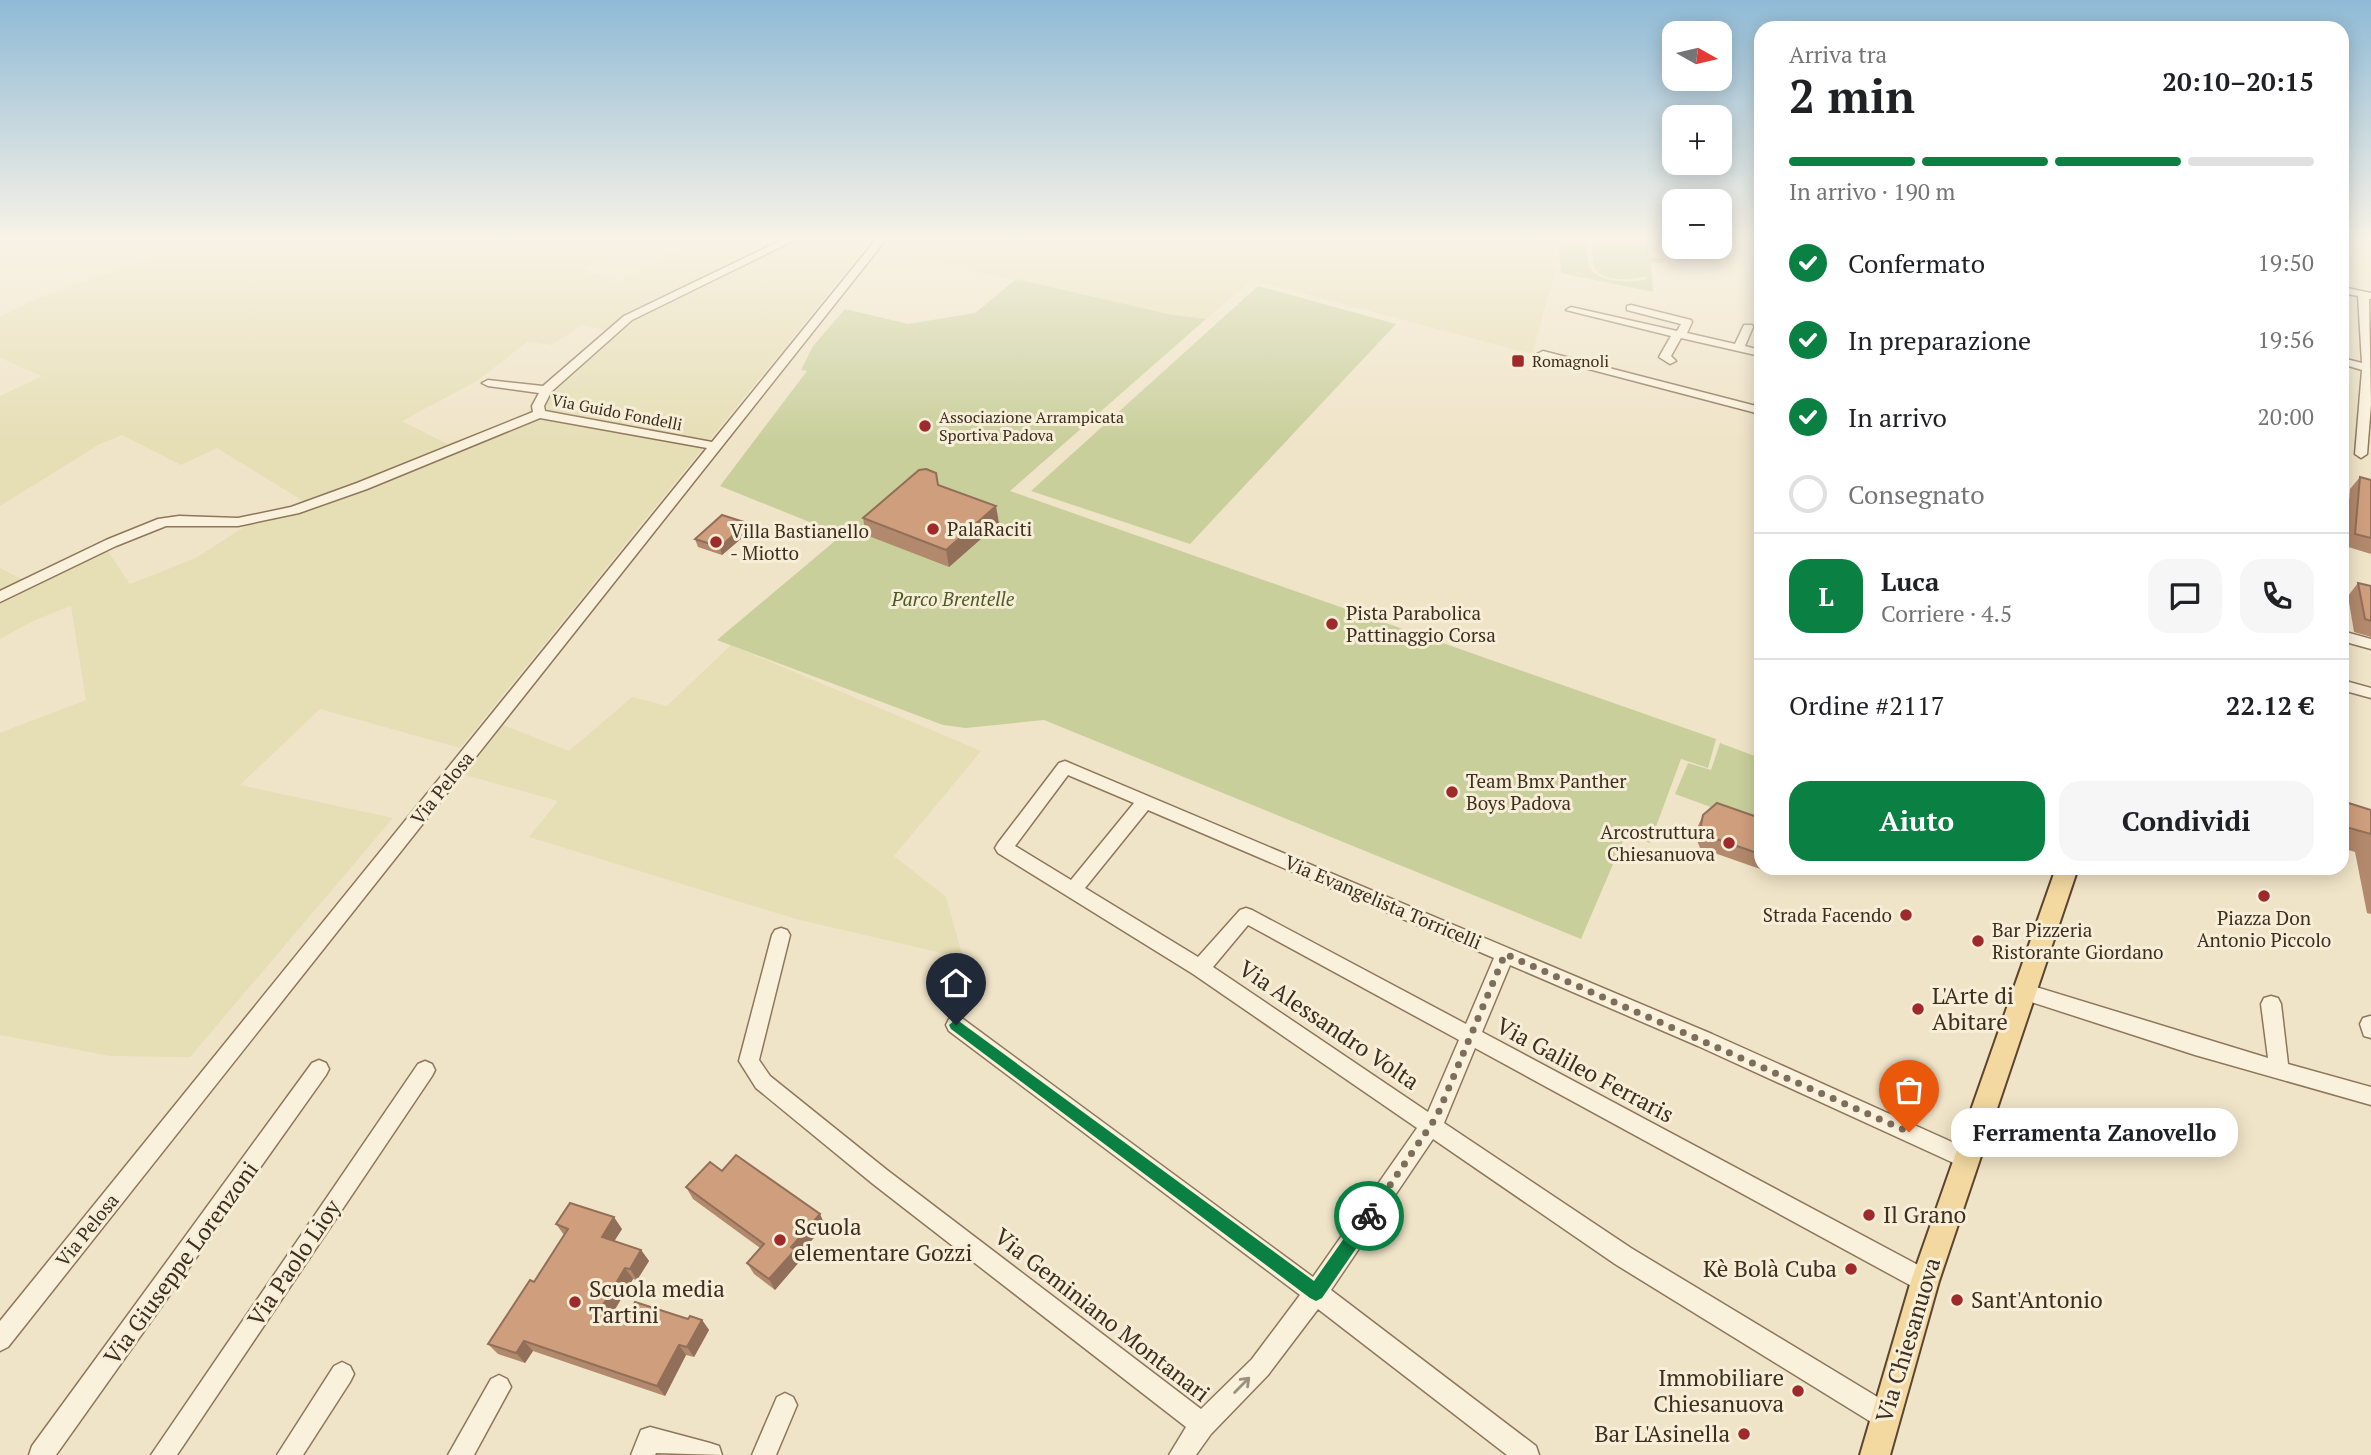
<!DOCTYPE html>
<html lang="it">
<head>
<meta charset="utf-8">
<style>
  :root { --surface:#fff; --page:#f6f6f6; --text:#202124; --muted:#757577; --line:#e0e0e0; --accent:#0b8043 }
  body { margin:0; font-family:"PT Serif",serif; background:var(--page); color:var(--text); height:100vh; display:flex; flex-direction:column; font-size:26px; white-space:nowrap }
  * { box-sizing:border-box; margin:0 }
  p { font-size:23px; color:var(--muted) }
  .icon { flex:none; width:38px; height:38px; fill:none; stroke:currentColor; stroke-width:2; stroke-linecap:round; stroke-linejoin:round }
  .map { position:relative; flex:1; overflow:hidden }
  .panel { position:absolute; left:1754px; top:21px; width:595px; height:854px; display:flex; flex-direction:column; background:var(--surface); border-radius:21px; box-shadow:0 4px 18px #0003 }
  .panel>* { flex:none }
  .needle { width:46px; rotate:98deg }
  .tools { position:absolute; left:1662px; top:21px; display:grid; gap:14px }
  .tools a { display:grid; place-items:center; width:70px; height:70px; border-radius:14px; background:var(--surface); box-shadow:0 4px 18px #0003; font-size:35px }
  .pin { position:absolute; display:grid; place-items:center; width:60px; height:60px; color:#fff; margin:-72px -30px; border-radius:50% 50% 50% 0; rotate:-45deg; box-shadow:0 0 7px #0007 }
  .pin .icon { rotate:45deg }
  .courier { position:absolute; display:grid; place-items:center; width:70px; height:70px; margin:-35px; border:5px solid #0b8043; border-radius:50%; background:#fff; color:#222; box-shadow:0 2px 9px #0007 }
  .bubble { position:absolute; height:49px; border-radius:21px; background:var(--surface); box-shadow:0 4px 18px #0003; font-size:23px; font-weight:600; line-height:49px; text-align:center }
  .summary em { font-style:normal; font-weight:600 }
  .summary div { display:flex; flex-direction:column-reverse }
  .summary { display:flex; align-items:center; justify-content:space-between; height:119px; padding:0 35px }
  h1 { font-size:46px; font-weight:600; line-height:52px }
  .bar { display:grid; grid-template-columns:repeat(4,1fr); gap:10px 7px; align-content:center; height:84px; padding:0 35px }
  .bar i { height:9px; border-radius:5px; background:var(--line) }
  .bar .current { background:var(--accent) }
  .bar p { grid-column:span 4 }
  .line { display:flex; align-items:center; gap:18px; padding:0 35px; border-top:2px solid var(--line) }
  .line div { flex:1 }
  .round { display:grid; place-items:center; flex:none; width:74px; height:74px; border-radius:21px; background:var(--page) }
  ol { padding:0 35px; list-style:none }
  li { display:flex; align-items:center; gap:21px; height:77px }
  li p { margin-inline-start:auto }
  li .icon { padding:7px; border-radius:50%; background:var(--accent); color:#fff; stroke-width:4 }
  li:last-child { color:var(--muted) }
  li i { width:38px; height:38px; border:4px solid var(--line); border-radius:50% }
  .primary-button { display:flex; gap:14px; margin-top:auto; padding:14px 35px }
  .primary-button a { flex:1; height:80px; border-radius:21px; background:var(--accent); color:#fff; font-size:28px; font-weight:600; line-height:80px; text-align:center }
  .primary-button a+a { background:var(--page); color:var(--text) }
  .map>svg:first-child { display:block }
</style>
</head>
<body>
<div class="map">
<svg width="2371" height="1455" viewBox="0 0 2371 1455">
  <rect width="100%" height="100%" fill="#f0e4c8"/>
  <g fill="#e6deb5" fill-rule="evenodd">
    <path d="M126,237H874L460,748L320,709L240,785L393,818L190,1057L110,1056L0,1035V733L86,700L71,606L35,620L0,639V568L31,584L105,547L130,584L196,558L244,527L303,501L217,448L181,465L122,435L100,444L0,506V396L42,376L0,358V317L31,301L153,257ZM637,239L677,250L618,282L581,269ZM582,325L611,332L538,392L527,414L447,444L402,421L477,381L527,342L552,345Z"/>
    <path d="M893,237H1557L1555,272L1532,354L1252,280L1206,319L1168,314L881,251Z"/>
    <path d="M731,645L981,751L894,856L946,897L963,958L796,919L529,837L558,801L465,775L503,725L569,751L632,697L667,706Z"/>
  </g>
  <g fill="#c9cf9b">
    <path d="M1562,237H1588C1588,245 1586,258 1589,266C1595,283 1634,283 1647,279V276C1634,279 1601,284 1594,266C1591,258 1593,245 1593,237H1647L1649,257L1663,259L1664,263H1651L1653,292L1561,273L1559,250Z"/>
    <path d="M1016,279L1168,314L1206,319L1010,491L1716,739L1708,768L1681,759L1650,843L1626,834L1581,939L1044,720L966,728L943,725L717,640L842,535L720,486L807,371L801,370L813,346L845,309L908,324L975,313Z"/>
    <path d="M1258,286L1396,324L1190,544L1031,491Z"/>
    <path d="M1720,743L1760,758V825L1675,794L1688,763L1711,770Z"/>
  </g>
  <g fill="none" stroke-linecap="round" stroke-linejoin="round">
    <g stroke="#8d765c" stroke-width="3">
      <g id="minor">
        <path d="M788,237H801L632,320L551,392L544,406L545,411L712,442L878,237H888L8,1347L0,1351V1321L707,448L540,418L367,489L299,513L238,526H166L116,546L0,602V591L106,540L158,519L179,516L238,518L291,507L357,483L533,412L532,406L539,393L488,386L482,383L488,380L543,386L624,316Z"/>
        <path d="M2342,287L2371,293V299H2369L2371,404L2367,454L2361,458L2355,454L2362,370L2342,364V358L2362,363L2358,296L2342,293Z"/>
        <path d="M1631,305L1691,320L1692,322L1687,333L1735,344L1744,325H1752L1753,327L1745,346L1760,350V356L1681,338L1671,356L1676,361L1670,364L1659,357L1671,336L1566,310L1571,307L1677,331L1681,324L1627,310V306Z"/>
        <path d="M1543,351L1760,407V414L1539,356L1537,354Z"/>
        <path d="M2342,631L2371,639V649L2342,641Z"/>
        <path d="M2342,680L2371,688V698L2342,690Z"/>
        <path d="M1065,761L1712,1034L1972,1151L1975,1158L1972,1165L1965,1168L1958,1165L1698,1046L1510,965L1482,1032L1933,1273L1936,1281L1933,1289L1925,1292L1917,1289L1475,1048L1444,1123L1631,1248L1894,1407L1897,1416L1894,1425L1885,1428L1876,1425L1615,1264L1433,1139L1331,1290L1536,1446L1539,1455H1507L1318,1309L1268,1375L1211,1434L1196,1455H1169L1186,1427L873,1184L756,1088L739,1061L772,935L775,930L781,928L787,930L790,935L759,1060L770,1076L887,1170L1201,1409L1252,1359L1300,1295L949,1031L946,1025L949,1019L956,1017L963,1019L1313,1277L1417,1128L1193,974L998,853L995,848L998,843L1059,763ZM1068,775L1134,803L1071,880L1015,846ZM1148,810L1494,958L1466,1024L1252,910L1246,908L1240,910L1198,957L1085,888ZM1248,925L1459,1040L1428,1112L1213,967Z"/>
        <path d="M2023,983L2268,1058L2261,1004L2264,998L2271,996L2278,998L2281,1004L2288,1064L2371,1087V1105L2195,1055L2016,997L2014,991L2016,985Z"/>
        <path d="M2370,1016H2371V1038L2364,1036L2360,1024L2363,1018Z"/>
        <path d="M319,1060L326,1063L329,1069L326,1075L56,1455H29L32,1446L312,1063Z"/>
        <path d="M425,1061L432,1064L435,1070L432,1076L177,1455H151L418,1064Z"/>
        <path d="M342,1362L350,1366L354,1374L350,1382L303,1455H277L334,1366Z"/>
        <path d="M499,1375L507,1379L511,1387L474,1455H448L491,1379Z"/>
        <path d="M785,1393L793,1397L797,1405L776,1455H752L777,1397Z"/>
        <path d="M650,1427L710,1443L719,1446L722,1455L656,1453L655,1455H631L641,1430Z"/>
      </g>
    </g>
    <g stroke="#5b4430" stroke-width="4">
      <path id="major" d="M2056,868H2078L1939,1281L1890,1455H1860L1911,1281Z"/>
    </g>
    <use href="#minor" fill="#faf1dc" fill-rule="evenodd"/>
    <use href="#major" fill="#f3d9a0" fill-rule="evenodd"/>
  </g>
  <g fill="#b2896c">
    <path d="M2360,477L2371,480V554L2345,546L2350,489Z"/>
    <path d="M938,485L999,523L949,567L866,535L863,518Z"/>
    <path d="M747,523L750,531L722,555L698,547L695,539Z"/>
    <path d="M2358,583L2371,586V637L2354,632L2348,596Z"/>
    <path d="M2342,801L2371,810V914L2367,913L2355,852L2342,848Z"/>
    <path d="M1703,815L1760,818V868H1771L1763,870L1700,848L1696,838L1697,828Z"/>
    <path d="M722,1171L825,1225L798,1256L800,1261L775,1290L754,1274L747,1263L760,1248L693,1199L686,1187Z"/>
    <path d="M556,1224L622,1229L614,1241L641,1250L649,1261L637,1280L633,1279L615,1309L628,1314L702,1320L709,1330L694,1357L686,1355L665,1396L533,1351L525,1363L498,1354L488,1344L534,1282L564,1235Z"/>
  </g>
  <g fill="#916f58">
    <path d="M996,506L999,523L949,567L946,550Z"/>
    <path d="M747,523L750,531L722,555L720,547Z"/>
    <path d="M820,1214L825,1225L798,1256L800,1261L775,1290L769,1279L791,1247Z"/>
    <path d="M614,1217L622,1229L610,1248L602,1237Z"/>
    <path d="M641,1250L649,1261L637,1280L630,1269Z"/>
    <path d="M625,1268L633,1279L611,1316L603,1305Z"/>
    <path d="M702,1320L709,1330L694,1357L687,1347Z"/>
    <path d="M524,1341L533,1351L525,1363L516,1353Z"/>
    <path d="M679,1345L686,1355L665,1396L657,1386Z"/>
  </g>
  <g fill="#cf9f7d" stroke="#916f58" stroke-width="2">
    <path d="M926,469L936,473L938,485L996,506L946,550L863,518L919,470Z"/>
    <path d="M2360,477L2371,480V538L2355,534Z"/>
    <path d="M722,515L747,523L720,547L695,539Z"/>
    <path d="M2358,583L2371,586V621L2365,619Z"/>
    <path d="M2342,801L2371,810V834L2342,826Z"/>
    <path d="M1717,803L1760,818V854L1705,835L1701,825L1703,815Z"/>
    <path d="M736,1155L820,1214L791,1247L795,1250L769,1279L747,1263L764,1244L686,1187L710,1162L722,1171Z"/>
    <path d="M570,1203L614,1217L602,1237L641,1250L630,1269L625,1268L603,1305L628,1314L635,1302L688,1319L690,1316L702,1320L687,1347L679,1345L657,1386L524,1341L516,1353L488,1344L530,1280L534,1282L568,1229L556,1224Z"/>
  </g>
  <defs><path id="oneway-shaft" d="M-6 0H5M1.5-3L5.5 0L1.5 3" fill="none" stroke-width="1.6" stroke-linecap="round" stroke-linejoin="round" transform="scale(1.75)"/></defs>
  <use stroke="#9c907e" href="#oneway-shaft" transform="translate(1242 1385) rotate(-45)"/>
  <linearGradient id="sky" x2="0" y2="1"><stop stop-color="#8fbad6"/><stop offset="0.54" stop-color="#f8f3e6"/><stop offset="1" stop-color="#f8f3e6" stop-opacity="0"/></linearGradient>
  <rect width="2371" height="441" fill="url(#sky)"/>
  <path fill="#0b8043" d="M956,1019L1314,1281L1364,1210L1369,1208L1375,1210L1377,1216L1375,1221L1322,1298L1316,1301L1310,1298L951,1029L949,1025Z"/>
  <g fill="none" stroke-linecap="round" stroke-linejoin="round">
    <path stroke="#7c6e5b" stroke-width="7" stroke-dasharray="0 12.6" d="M1369,1216L1437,1116L1505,954L1909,1132"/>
  </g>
  <g fill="#9e2a2b" stroke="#f7eed8" stroke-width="2.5">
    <rect x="1511" y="354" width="14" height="14" rx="3.5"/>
    <circle cx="925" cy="426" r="7"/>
    <circle cx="933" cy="529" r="7"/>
    <circle cx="716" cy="542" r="7"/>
    <circle cx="1332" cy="624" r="7"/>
    <circle cx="1452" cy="792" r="7"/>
    <circle cx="1729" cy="843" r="7"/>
    <circle cx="2264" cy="896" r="7"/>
    <circle cx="1906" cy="915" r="7"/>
    <circle cx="1978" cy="941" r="7"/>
    <circle cx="1918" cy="1009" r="7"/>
    <circle cx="1869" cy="1215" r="7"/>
    <circle cx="780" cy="1240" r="7"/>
    <circle cx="1851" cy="1269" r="7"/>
    <circle cx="1957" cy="1300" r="7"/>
    <circle cx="575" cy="1302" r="7"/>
    <circle cx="1798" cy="1391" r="7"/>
    <circle cx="1744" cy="1434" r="7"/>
  </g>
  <g text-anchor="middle" stroke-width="6" stroke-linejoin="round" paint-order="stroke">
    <g font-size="16" fill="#3d2e20" stroke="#f7eed8" text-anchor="start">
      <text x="1532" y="367">Romagnoli</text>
      <text x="939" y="423">Associazione Arrampicata<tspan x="939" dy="18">Sportiva Padova</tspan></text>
    </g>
    <g font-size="16" fill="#3d2e20" stroke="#f7eed8">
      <text transform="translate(617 412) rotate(11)" y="6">Via Guido Fondelli</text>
    </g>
    <g font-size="19" fill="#3d2e20" stroke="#f7eed8" text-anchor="start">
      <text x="947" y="536">PalaRaciti</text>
      <text x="730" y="538">Villa Bastianello<tspan x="730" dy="22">- Miotto</tspan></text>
      <text x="1346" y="620">Pista Parabolica<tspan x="1346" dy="22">Pattinaggio Corsa</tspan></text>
      <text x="1466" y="788">Team Bmx Panther<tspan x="1466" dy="22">Boys Padova</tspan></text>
      <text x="1715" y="839" text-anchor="end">Arcostruttura<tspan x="1715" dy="22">Chiesanuova</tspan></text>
      <text x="1892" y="922" text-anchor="end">Strada Facendo</text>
      <text x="2264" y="925" text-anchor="middle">Piazza Don<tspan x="2264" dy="22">Antonio Piccolo</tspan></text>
      <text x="1992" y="937">Bar Pizzeria<tspan x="1992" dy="22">Ristorante Giordano</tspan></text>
    </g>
    <g font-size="19" font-style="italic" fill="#4d5a26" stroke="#f7eed8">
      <text x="953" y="606">Parco Brentelle</text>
    </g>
    <g font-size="19" fill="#3d2e20" stroke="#f7eed8">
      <text transform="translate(442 788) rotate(-51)" y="7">Via Pelosa</text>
      <text transform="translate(1383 902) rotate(23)" y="7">Via Evangelista Torricelli</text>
      <text transform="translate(87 1230) rotate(-51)" y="7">Via Pelosa</text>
    </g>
    <g font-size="23" fill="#3d2e20" stroke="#f7eed8" text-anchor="start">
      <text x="1932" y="1004">L'Arte di<tspan x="1932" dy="26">Abitare</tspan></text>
      <text x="1883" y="1223">Il Grano</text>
      <text x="794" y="1235">Scuola<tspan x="794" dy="26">elementare Gozzi</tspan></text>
      <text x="1837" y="1277" text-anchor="end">Kè Bolà Cuba</text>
      <text x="589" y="1297">Scuola media<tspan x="589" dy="26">Tartini</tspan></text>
      <text x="1971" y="1308">Sant'Antonio</text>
      <text x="1784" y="1386" text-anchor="end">Immobiliare<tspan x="1784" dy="26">Chiesanuova</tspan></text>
      <text x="1730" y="1442" text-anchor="end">Bar L'Asinella</text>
    </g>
    <g font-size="23" fill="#3d2e20" stroke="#f7eed8">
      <text transform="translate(1329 1025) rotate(34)" y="8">Via Alessandro Volta</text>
      <text transform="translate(1585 1070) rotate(28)" y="8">Via Galileo Ferraris</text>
      <text transform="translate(181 1263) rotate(-54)" y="8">Via Giuseppe Lorenzoni</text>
      <text transform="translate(294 1263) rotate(-56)" y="8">Via Paolo Lioy</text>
      <text transform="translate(1102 1315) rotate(38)" y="8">Via Geminiano Montanari</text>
      <text transform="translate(1908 1340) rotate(-73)" y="8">Via Chiesanuova</text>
    </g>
  </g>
</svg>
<div class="tools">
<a><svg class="needle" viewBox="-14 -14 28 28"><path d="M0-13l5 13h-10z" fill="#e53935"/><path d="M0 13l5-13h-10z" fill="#757577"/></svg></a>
<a>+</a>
<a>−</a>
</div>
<div class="pin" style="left:1909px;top:1132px;background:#ea580c"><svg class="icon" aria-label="bag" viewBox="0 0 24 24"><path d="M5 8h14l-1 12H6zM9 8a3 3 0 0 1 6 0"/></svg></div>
<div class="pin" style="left:956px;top:1025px;background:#1f2937"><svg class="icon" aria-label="home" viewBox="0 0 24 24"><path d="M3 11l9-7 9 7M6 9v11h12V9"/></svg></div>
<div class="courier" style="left:1369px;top:1216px"><svg class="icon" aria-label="bike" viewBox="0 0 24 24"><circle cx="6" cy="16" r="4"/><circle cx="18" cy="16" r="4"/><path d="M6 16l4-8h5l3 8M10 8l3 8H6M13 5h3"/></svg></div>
<div class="bubble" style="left:1951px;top:1108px;width:287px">Ferramenta Zanovello</div>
<section class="panel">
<div class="summary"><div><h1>2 min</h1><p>Arriva tra</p></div><em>20:10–20:15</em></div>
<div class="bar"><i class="current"></i><i class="current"></i><i class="current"></i><i></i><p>In arrivo · 190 m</p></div>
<ol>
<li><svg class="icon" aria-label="check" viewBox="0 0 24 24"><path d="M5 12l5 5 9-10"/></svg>Confermato<p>19:50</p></li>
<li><svg class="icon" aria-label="check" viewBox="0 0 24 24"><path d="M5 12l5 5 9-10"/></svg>In preparazione<p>19:56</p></li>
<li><svg class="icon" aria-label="check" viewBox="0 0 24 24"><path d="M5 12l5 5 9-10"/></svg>In arrivo<p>20:00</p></li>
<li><i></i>Consegnato</li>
</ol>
<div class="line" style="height:126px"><b class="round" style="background:var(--accent);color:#fff">L</b><div><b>Luca</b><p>Corriere · 4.5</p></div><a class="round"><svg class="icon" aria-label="chat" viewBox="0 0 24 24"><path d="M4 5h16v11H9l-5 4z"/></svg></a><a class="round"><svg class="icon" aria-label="phone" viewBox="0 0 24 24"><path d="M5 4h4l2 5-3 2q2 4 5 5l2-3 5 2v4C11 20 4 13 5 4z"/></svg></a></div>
<div class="line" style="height:91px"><div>Ordine #2117</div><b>22.12 €</b></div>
<div class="primary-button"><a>Aiuto</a><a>Condividi</a></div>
</section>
</div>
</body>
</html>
